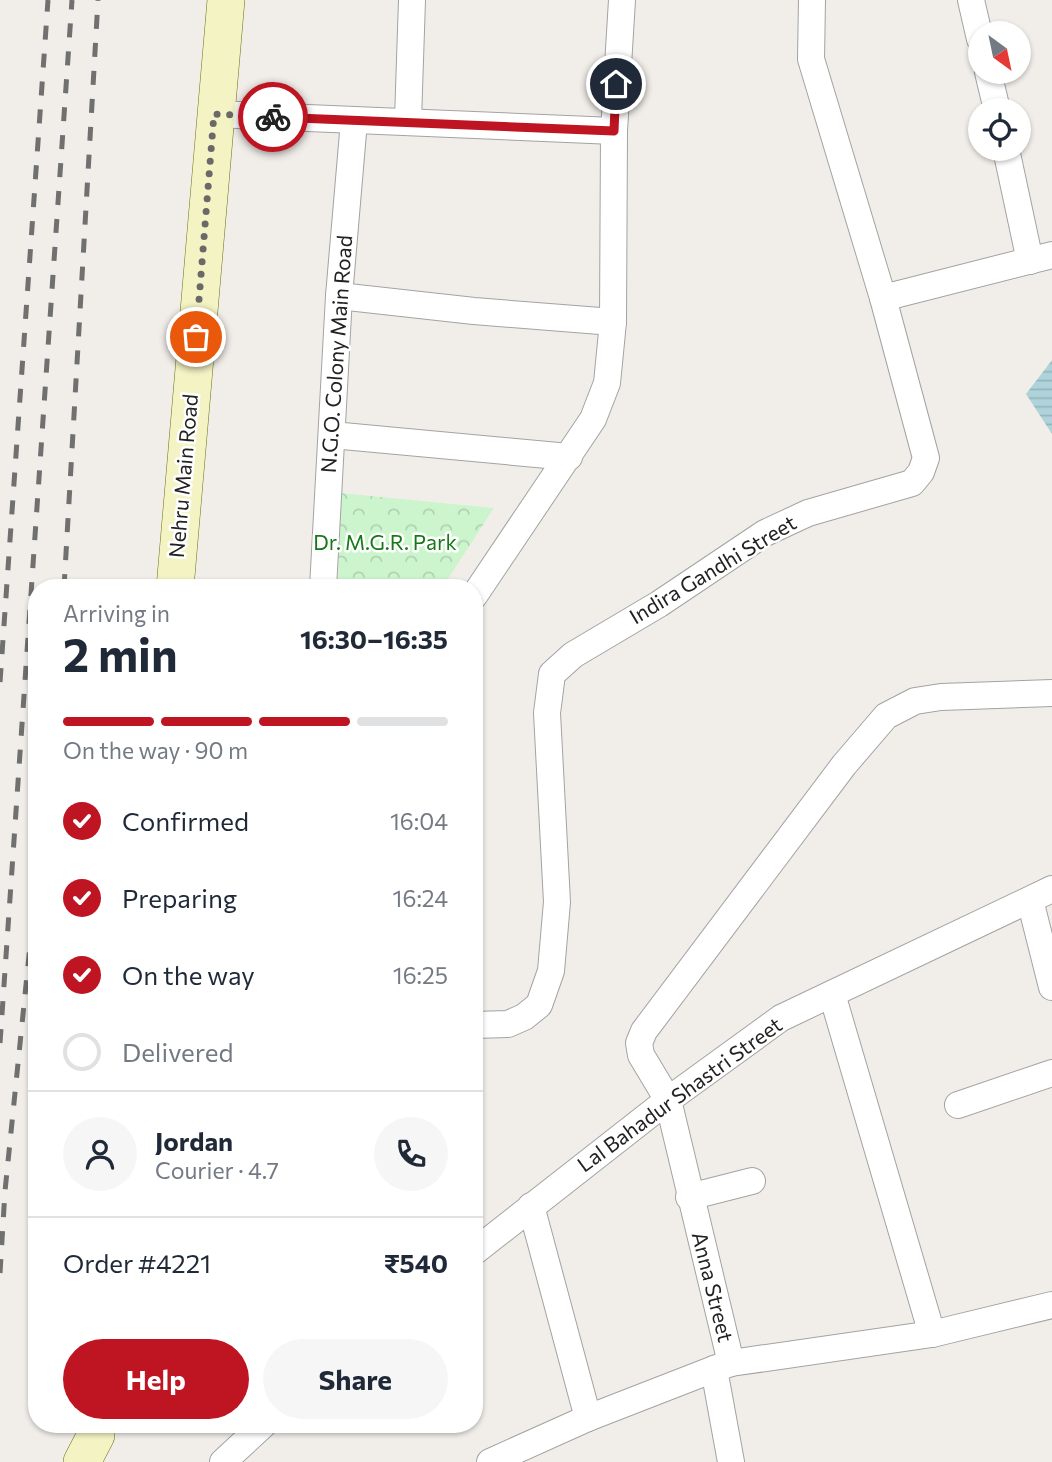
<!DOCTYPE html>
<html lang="en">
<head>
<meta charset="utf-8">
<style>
  :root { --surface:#fff; --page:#f6f6f7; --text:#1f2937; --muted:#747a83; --line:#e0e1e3; --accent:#bf1421 }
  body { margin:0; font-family:Commissioner,sans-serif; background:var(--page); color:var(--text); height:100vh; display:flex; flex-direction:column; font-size:26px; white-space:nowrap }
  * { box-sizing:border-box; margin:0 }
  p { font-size:23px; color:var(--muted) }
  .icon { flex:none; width:38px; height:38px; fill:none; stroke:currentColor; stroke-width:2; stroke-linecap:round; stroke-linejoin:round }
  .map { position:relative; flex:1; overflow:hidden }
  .side { position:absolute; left:28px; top:579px; width:455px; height:854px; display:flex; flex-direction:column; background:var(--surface); border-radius:28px; box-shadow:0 2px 5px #0004 }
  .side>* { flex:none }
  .needle { width:46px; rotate:147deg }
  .controls { position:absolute; left:968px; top:21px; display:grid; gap:14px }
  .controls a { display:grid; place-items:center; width:63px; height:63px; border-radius:50%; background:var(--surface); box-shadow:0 2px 5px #0004; font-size:35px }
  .pin { position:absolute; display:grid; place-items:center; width:60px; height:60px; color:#fff; margin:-30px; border:4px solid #fff; border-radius:50%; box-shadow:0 2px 7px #0007 }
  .courier { position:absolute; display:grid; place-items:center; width:70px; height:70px; margin:-35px; border:5px solid #bf1421; border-radius:50%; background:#fff; color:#222; box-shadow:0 2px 9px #0007 }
  .overview em { font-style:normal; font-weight:700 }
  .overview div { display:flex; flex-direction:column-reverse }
  .overview { display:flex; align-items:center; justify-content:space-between; height:119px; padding:0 35px }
  h1 { font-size:46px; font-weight:700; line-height:52px }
  .bar { display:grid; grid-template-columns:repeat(4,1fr); gap:10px 7px; align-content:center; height:84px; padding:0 35px }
  .bar i { height:9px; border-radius:5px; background:var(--line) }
  .bar .on { background:var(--accent) }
  .bar p { grid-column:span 4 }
  .line { display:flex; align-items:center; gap:18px; padding:0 35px; border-top:2px solid var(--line) }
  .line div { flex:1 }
  .round { display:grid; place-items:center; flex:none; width:74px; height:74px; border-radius:37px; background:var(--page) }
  ol { padding:0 35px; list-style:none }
  li { display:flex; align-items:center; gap:21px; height:77px }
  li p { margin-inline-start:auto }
  li .icon { padding:7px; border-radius:50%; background:var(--accent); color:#fff; stroke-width:4 }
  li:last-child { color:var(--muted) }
  li i { width:38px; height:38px; border:4px solid var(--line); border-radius:50% }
  .cta { display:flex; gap:14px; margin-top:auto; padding:14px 35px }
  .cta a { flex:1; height:80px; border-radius:42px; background:var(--accent); color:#fff; font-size:28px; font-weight:700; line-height:80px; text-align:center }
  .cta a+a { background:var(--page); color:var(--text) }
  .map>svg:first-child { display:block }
</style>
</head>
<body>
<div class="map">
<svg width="1052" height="1462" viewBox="0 0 1052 1462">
  <defs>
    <pattern id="park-crowns" width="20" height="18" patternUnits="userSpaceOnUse" patternTransform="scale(1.75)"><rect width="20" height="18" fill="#ccf5cd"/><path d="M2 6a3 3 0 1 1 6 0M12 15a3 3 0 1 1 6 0" fill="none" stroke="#afd2b0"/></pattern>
    <pattern id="water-rules" width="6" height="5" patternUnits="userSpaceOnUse" patternTransform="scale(1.75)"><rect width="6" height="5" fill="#afd3da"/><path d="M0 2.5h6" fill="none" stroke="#96b5bb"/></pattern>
  </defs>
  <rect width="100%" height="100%" fill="#f1eeea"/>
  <path fill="url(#park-crowns)" d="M340,493L494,508L442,588H338Z"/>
  <path fill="url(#water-rules)" d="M1052,360V434L1026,394Z"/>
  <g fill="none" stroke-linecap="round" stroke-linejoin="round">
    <g stroke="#a3a3a3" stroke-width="28">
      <g id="street">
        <path d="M971,0L980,39"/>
        <path d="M988,72L997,110"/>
        <path d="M214,114L614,131"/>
        <path d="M408,120L412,0"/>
        <path d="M1006,149L1030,261"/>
        <path d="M339,296L474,311L613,322"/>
        <path d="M883,298L1052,255"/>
        <path d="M332,435L569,457"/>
        <path d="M323,588L339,296L354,121"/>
        <path d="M474,596L593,419L607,383L613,322L614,131L622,0"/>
        <path d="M1030,900L1052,987"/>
        <path d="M832,994L932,1334"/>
        <path d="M474,1025L508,1024L524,1017L539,1005L551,971L557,902L547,713L552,674L573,655L659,604L765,533L808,513L912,483L921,472L926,458L883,298L811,59L812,0"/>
        <path d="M958,1105L1052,1073"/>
        <path d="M689,1197L752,1181"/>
        <path d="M531,1206L588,1418"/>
        <path d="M474,1252L668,1100L781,1018L1052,889"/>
        <path d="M731,1363L932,1334L1052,1305"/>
        <path d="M223,1462L264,1424"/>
        <path d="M490,1462L588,1418L714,1369"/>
        <path d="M731,1462L714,1369L731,1363L668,1100L641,1055L639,1043L644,1031L844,765L886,716L915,701L941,697L1052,693"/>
      </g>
    </g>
    <g stroke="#6e7110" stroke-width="38">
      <g id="secondary">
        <path d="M175,588L226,0"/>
        <path d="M82,1462L96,1435V1424"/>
      </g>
    </g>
    <use href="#street" stroke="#fff" stroke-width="26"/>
    <use href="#secondary" stroke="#f4f3c4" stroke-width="37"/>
    <g stroke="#707070" stroke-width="5" stroke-dasharray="14 14" stroke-linecap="butt">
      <path d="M64,588L98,0"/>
      <path d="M0,682L48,0"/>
      <path d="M0,1043L72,0"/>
      <path d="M0,1273L5,1191L37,877"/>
    </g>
  </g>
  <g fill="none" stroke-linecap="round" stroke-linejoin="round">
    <path stroke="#6a6968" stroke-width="7" stroke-dasharray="0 12.6" d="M196,337L214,114L273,117"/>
    <path stroke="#bf1421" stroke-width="9" d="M273,117L614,131L616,84"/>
  </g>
  <g text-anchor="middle" stroke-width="5" stroke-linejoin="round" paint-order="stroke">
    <g font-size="21" fill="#222" stroke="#fff">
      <text transform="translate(337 354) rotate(-86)" y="7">N.G.O. Colony Main Road</text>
      <text transform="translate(184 476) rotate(-85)" y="7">Nehru Main Road</text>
      <text transform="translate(713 570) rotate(-31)" y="7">Indira Gandhi Street</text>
      <text transform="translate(680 1095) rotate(-36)" y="7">Lal Bahadur Shastri Street</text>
      <text transform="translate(712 1287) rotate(76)" y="7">Anna Street</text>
    </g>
    <g font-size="21" fill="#177818" stroke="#fff">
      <text x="385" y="550">Dr. M.G.R. Park</text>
    </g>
  </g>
</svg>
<div class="controls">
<a><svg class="needle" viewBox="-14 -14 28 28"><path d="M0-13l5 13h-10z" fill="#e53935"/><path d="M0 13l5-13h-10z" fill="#747a83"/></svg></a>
<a><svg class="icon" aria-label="locate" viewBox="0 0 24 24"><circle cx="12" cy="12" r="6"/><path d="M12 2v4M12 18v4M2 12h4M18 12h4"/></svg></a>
</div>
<div class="pin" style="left:196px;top:337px;background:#ea580c"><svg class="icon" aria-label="bag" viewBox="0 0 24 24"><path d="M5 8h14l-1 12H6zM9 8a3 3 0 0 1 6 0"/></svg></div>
<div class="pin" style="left:616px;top:84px;background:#1f2937"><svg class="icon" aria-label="home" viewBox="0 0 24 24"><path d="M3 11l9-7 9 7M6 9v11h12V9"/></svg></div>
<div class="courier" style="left:273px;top:117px"><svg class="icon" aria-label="bike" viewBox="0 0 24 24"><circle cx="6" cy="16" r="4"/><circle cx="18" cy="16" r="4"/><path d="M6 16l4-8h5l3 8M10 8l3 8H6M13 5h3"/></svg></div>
<section class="side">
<div class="overview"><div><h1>2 min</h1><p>Arriving in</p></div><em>16:30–16:35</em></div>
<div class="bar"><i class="on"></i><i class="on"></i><i class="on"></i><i></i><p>On the way · 90 m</p></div>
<ol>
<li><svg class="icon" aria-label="check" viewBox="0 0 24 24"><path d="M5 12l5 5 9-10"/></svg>Confirmed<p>16:04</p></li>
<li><svg class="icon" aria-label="check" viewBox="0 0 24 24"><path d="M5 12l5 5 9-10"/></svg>Preparing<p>16:24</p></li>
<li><svg class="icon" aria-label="check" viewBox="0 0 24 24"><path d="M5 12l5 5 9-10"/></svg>On the way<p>16:25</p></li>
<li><i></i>Delivered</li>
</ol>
<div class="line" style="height:126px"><a class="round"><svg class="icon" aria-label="person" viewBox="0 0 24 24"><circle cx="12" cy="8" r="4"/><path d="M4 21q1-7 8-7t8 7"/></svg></a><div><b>Jordan</b><p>Courier · 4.7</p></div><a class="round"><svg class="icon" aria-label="phone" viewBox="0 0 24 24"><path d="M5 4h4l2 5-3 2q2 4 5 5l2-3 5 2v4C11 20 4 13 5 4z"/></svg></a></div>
<div class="line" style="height:91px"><div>Order #4221</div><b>₹540</b></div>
<div class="cta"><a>Help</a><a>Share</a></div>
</section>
</div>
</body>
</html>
